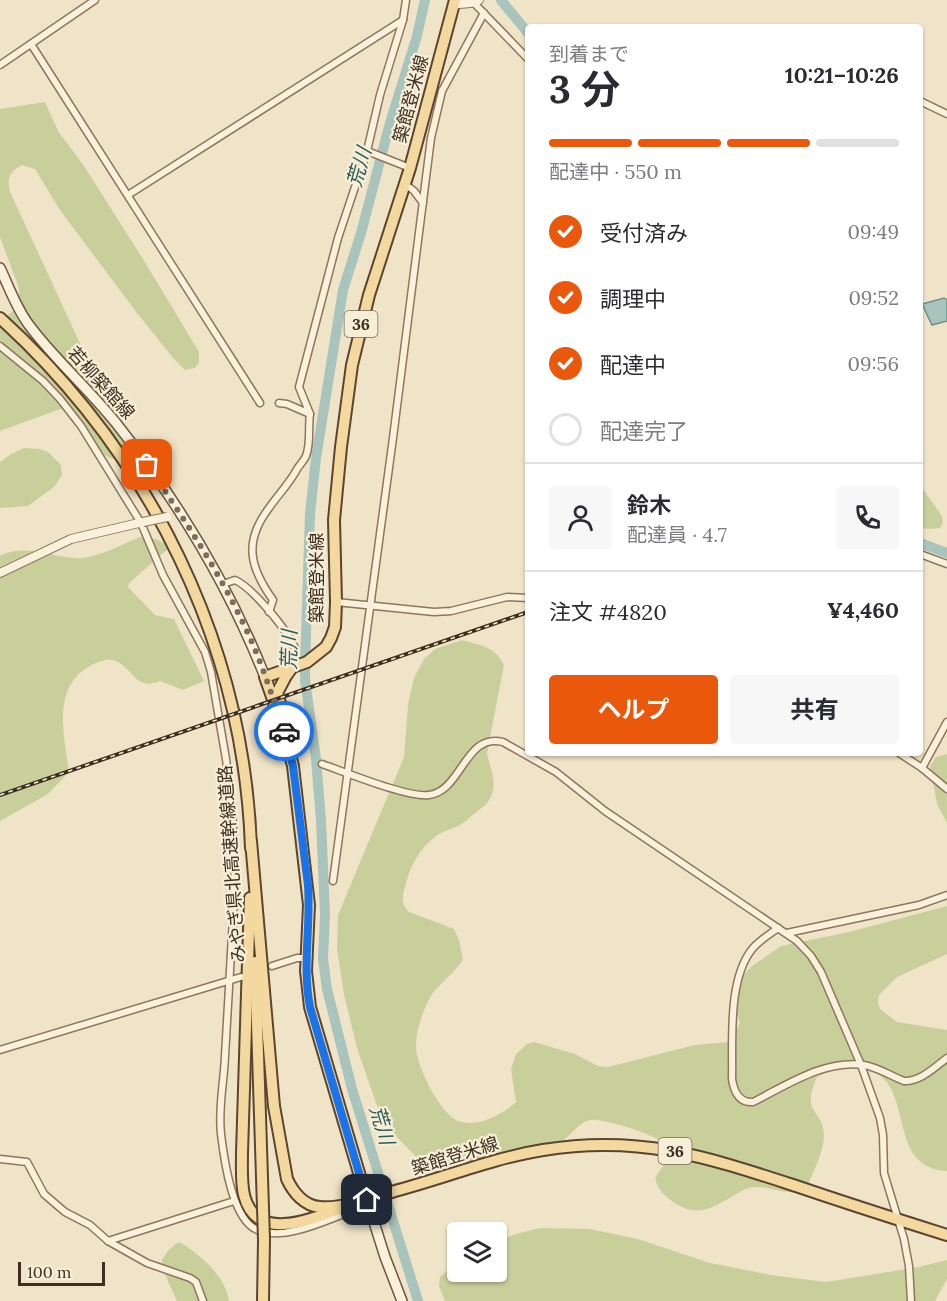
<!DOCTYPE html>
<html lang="ja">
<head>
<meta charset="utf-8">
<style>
  :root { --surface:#fff; --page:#f7f7f7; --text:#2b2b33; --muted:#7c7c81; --line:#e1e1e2; --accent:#ea580c }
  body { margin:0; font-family:Lora,"Noto Sans JP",serif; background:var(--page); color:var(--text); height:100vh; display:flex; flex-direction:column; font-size:22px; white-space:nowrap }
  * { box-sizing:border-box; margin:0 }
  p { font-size:20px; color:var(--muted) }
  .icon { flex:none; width:33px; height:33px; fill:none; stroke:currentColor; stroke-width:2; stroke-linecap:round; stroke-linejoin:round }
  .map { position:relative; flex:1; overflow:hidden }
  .sheet { position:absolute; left:525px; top:24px; width:398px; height:732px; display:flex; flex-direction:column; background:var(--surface); border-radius:6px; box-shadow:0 2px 4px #0004 }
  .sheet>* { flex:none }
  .fabs { position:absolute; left:447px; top:1222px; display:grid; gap:12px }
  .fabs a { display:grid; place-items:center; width:60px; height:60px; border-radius:6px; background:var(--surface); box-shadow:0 2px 4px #0004; font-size:30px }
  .scale { position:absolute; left:18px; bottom:15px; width:87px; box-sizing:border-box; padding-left:6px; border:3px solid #3d2e20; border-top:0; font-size:16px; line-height:21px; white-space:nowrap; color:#3d2e20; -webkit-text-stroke:4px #f7eed8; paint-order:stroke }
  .pin { position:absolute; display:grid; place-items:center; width:51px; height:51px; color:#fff; margin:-26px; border-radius:12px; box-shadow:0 3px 9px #0006 }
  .courier { position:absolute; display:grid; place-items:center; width:60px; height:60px; margin:-30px; border:4px solid #1a73e8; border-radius:50%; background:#fff; color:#222; box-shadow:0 2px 8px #0007 }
  .head em { font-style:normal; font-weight:700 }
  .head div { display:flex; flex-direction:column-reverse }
  .head { display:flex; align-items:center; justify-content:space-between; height:102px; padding:0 24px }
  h1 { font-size:39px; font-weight:700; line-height:45px }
  .bar { display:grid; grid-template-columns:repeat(4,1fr); gap:9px 6px; align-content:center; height:72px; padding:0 24px }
  .bar i { height:8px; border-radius:4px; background:var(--line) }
  .bar .selected { background:var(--accent) }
  .bar p { grid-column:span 4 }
  .line { display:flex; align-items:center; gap:15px; padding:0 24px; border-top:2px solid var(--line) }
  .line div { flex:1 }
  .round { display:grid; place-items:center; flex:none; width:63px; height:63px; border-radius:6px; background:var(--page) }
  ol { padding:0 24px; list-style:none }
  li { display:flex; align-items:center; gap:18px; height:66px }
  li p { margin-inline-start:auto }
  li .icon { padding:6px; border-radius:50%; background:var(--accent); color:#fff; stroke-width:4 }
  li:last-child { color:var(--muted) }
  li i { width:33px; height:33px; border:3px solid var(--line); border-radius:50% }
  .button { display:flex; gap:12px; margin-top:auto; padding:12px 24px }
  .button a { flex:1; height:69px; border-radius:6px; background:var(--accent); color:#fff; font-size:24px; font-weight:700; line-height:69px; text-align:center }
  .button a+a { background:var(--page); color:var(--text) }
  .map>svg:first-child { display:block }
</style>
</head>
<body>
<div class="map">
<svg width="947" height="1301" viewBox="0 0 947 1301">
  <rect width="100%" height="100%" fill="#f0e4c8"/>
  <g fill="#c9cf9b">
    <path d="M45,102L58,131L84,166L143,259L199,352V363L195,368L185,370L174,359L137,313L60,210L35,169L22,165C9,172 7,178 10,192L90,365L129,444L130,454L122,462C115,459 105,457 100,452C85,438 85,417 66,407L0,431V321L13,311L19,302V288L0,237V109Z"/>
    <path d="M24,448L40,449L48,452L61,465L62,475L54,487L28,506L0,508V462L11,454Z"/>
    <path d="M920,485L942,516L943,523L940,528L930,529L920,528Z"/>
    <path d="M140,537C153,538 160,538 169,548L129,583L128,587L155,615L174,619L204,681L183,690L160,681C137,691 134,671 118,662C110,657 99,661 92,665C51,685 64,735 69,772L48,794L0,821V556C26,542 56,560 83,558C103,555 121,545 140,537Z"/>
    <path d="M462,640C482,646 495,646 504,665L487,753C490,769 500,786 488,802C485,806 479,810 474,814C470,817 465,822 460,825C452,829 442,831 435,837C419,849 409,868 405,887C402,897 401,904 409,912L454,929L459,940L463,960C454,973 441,982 432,994C428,1001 423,1012 421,1019C418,1027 416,1038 416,1047C416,1065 440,1114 458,1121C477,1128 502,1115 516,1102L511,1069L516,1054L527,1044L534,1042L575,1054L598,1066L608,1067L695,1045L729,1042L733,1038L740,1022L733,1005V989L743,975L752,966L781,946L849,932L947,906V954L897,977L879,995L878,1002L880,1009L897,1022L947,1030V1171C883,1168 918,1080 865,1069C846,1065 834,1068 817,1077C800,1116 823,1107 824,1135C824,1151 814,1170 808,1185C792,1200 774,1186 755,1187C749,1187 743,1190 738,1193C716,1206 699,1219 675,1203C665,1197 658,1190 655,1178C659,1171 669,1159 669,1150C668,1137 602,1118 590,1120C577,1123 569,1139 557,1144C538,1151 517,1150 498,1154C476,1159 455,1169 432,1173L391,1131L376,1103L357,1048L344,995L337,949L338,915L404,757L408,704L414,678L424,659L435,649Z"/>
    <path d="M947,754V823L937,804L930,766L936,757Z"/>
    <path d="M540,1228L590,1229L638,1239L710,1263L771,1275L826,1282L919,1267L947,1260V1279L935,1301H445L439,1286L440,1277L457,1262L458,1272H496L497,1242L516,1234Z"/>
    <path d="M179,1242C199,1253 226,1277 229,1301H177L161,1266C161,1257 171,1246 179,1242Z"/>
  </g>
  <path fill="#a9c4bc" stroke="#6f938a" stroke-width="1.5" d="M944,298L947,300V321L932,325L922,304Z"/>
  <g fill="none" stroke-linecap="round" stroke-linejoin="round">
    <g stroke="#a9c4bc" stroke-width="10">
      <path d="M501,0L528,33"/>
      <path d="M920,543L947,553"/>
      <path d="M418,1301L352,1089L327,989L323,959L325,915L321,820L316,759L305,680V665L310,514L316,458L343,290L361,233L390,123L417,36L425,0"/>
    </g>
    <g stroke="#8d765c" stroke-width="9">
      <g id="minor">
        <path d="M474,3L528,59"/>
        <path d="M31,44L260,403"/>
        <path d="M0,65L95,0"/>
        <path d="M920,101L947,114"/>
        <path d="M367,151L410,168"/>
        <path d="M405,184L414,191L423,203"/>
        <path d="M128,195L403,20"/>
        <path d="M0,346L43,381L60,399L81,426L141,523L163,575L205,652L211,672L226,759L232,806L235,884C232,941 228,999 225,1056C224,1082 218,1108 221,1134C224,1159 232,1223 260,1231C286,1239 320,1223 344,1214"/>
        <path d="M279,403L287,404L310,414L299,387L338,238L367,151L380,95L403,20L406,0"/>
        <path d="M920,554L947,564"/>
        <path d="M223,584L235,580C253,588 287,630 295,648L291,660V669"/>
        <path d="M336,602L434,612L451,611L507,597L528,598"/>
        <path d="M269,612L273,600C250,568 243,542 269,508C278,495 288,485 296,471C299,465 304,461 306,456C311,444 308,427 310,414"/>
        <path d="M899,753L922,768L947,789"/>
        <path d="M322,764C345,772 408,798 429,795C462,791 465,732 503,742L556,772L605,811L797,941L811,956L821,972L861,1065L880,1118L883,1135L884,1173L904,1239L909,1266L911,1301"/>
        <path d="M922,768L947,722"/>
        <path d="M333,881L393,438L431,138L442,91L484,13"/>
        <path d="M778,928C770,934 760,940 753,948C727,979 733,1042 732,1079C734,1092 739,1103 753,1102C787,1085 825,1059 864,1065C877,1067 891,1076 904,1081C920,1082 935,1067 947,1058"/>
        <path d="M787,933L919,905L947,895"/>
        <path d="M272,966L297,958H306"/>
        <path d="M0,1050L241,977"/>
        <path d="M0,1159L27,1162L44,1194L65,1212L90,1225L108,1241L147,1263L190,1278L196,1282L203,1301"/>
        <path d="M108,1241L234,1201"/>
      </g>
    </g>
    <g stroke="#8d765c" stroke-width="10">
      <g id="tertiary">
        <path d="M454,6C461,1 471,6 479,0"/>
        <path d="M0,573L71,539L143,522"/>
      </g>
    </g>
    <g stroke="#6f573f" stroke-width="12">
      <g id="secondary">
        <path d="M0,268C9,287 16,308 29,325C55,360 89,389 116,423C177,500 229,586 265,677"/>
        <path d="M367,1200L385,1257L402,1301"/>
      </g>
    </g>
    <g stroke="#5b4430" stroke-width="14">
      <g id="primary">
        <path d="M0,318C150,454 244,644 251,848"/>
        <path d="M280,703L277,693L286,676L291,669"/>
        <path d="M251,841L274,1106L287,1179C293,1192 304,1206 320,1207C344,1209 372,1198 395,1191C444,1178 493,1158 543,1150C639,1134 707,1157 796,1186C846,1203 896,1219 947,1235"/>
        <path d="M250,898L242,1153C242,1167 241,1182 244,1195C256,1243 310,1220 341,1208"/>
        <path d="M255,962L263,1208"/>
        <path d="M367,1200L310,1007L306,971L309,905L293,766L284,731L265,677L307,662L326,647L331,638L335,627L336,602L334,520L341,447L352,365L369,295L410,168L455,0"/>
        <path d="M263,1301L264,1240"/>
      </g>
    </g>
    <use href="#minor" stroke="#faf1dc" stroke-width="6"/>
    <use href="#tertiary" stroke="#faf1dc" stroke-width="8"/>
    <use href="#secondary" stroke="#faf1dc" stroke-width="9"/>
    <use href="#primary" stroke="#f3d9a0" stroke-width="10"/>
    <g stroke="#3d2e20" stroke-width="4">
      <path id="rail" d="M0,795L528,612"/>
    </g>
    <use href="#rail" stroke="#f7eed8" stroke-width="1.5" stroke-dasharray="4.5" stroke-linecap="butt"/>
    <g stroke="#8d765c" stroke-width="10" stroke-linecap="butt">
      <path id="tertiary-bridge" d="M143,522L167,517"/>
    </g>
    <g stroke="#5b4430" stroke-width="14" stroke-linecap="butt">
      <path id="primary-bridge" d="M263,1208L264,1240"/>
    </g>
    <use href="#tertiary-bridge" stroke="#faf1dc" stroke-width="8"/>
    <use href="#primary-bridge" stroke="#f3d9a0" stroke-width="10"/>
  </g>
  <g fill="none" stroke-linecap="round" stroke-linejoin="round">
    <path stroke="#7c6e5b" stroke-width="6" stroke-dasharray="0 10.8" d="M147,465C183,517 218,570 245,627C261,660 272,696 284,731"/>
    <path stroke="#1a73e8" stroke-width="8" d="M284,731L293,766L308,885C311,926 302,966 310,1007L367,1200"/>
  </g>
  <g text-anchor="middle" stroke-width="4.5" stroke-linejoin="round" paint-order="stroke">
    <g fill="#f7eed8" stroke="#756857" stroke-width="1.5">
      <rect x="344.5" y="311" width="33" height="26" rx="4.5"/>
      <rect x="658.5" y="1138" width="33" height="26" rx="4.5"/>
    </g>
    <g font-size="16" font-weight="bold" fill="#3d2e20">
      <text x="361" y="330">36</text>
      <text x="675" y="1157">36</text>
    </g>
    <g font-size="18" fill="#3d2e20" stroke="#f7eed8">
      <text transform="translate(411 99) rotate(-75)" y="6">築館登米線</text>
      <text transform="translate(101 383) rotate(48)" y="6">若柳築館線</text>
      <text transform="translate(317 578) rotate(-90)" y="6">築館登米線</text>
      <text transform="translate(232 864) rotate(-94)" y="6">みやぎ県北高速幹線道路</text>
      <text transform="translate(455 1156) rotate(-17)" y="6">築館登米線</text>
    </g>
    <g font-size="20" font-style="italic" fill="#2f5d5a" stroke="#f7eed8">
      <text transform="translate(359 167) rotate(-74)" y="7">荒川</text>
      <text transform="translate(289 650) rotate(-89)" y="7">荒川</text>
      <text transform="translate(382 1125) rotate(73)" y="7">荒川</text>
    </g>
  </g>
</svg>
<div class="fabs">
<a><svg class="icon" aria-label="layers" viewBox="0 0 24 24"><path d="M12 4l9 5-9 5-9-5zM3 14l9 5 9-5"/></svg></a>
</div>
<div class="scale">100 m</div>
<div class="pin" style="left:147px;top:465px;background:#ea580c"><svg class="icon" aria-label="bag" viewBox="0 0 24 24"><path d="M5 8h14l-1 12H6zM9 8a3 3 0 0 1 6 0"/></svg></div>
<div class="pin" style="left:367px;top:1200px;background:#1f2937"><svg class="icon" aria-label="home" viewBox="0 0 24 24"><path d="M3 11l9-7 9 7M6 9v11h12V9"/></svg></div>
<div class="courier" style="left:284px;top:731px"><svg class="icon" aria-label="car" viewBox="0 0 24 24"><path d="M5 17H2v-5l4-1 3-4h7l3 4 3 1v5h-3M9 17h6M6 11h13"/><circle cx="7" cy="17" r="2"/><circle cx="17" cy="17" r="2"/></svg></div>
<section class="sheet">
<div class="head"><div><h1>3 分</h1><p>到着まで</p></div><em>10:21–10:26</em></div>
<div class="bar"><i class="selected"></i><i class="selected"></i><i class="selected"></i><i></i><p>配達中 · 550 m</p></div>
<ol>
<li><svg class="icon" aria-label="check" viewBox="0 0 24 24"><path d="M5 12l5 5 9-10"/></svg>受付済み<p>09:49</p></li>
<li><svg class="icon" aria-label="check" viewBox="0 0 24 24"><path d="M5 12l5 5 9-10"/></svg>調理中<p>09:52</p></li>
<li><svg class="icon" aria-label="check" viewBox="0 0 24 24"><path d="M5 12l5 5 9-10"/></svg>配達中<p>09:56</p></li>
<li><i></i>配達完了</li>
</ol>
<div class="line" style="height:108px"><a class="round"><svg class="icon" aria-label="person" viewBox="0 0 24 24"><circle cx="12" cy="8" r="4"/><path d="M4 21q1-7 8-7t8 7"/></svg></a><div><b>鈴木</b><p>配達員 · 4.7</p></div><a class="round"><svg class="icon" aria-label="phone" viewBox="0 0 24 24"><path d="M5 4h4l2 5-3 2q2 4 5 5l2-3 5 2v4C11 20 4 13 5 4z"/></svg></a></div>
<div class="line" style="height:78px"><div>注文 #4820</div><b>¥4,460</b></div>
<div class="button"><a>ヘルプ</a><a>共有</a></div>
</section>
</div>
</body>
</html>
